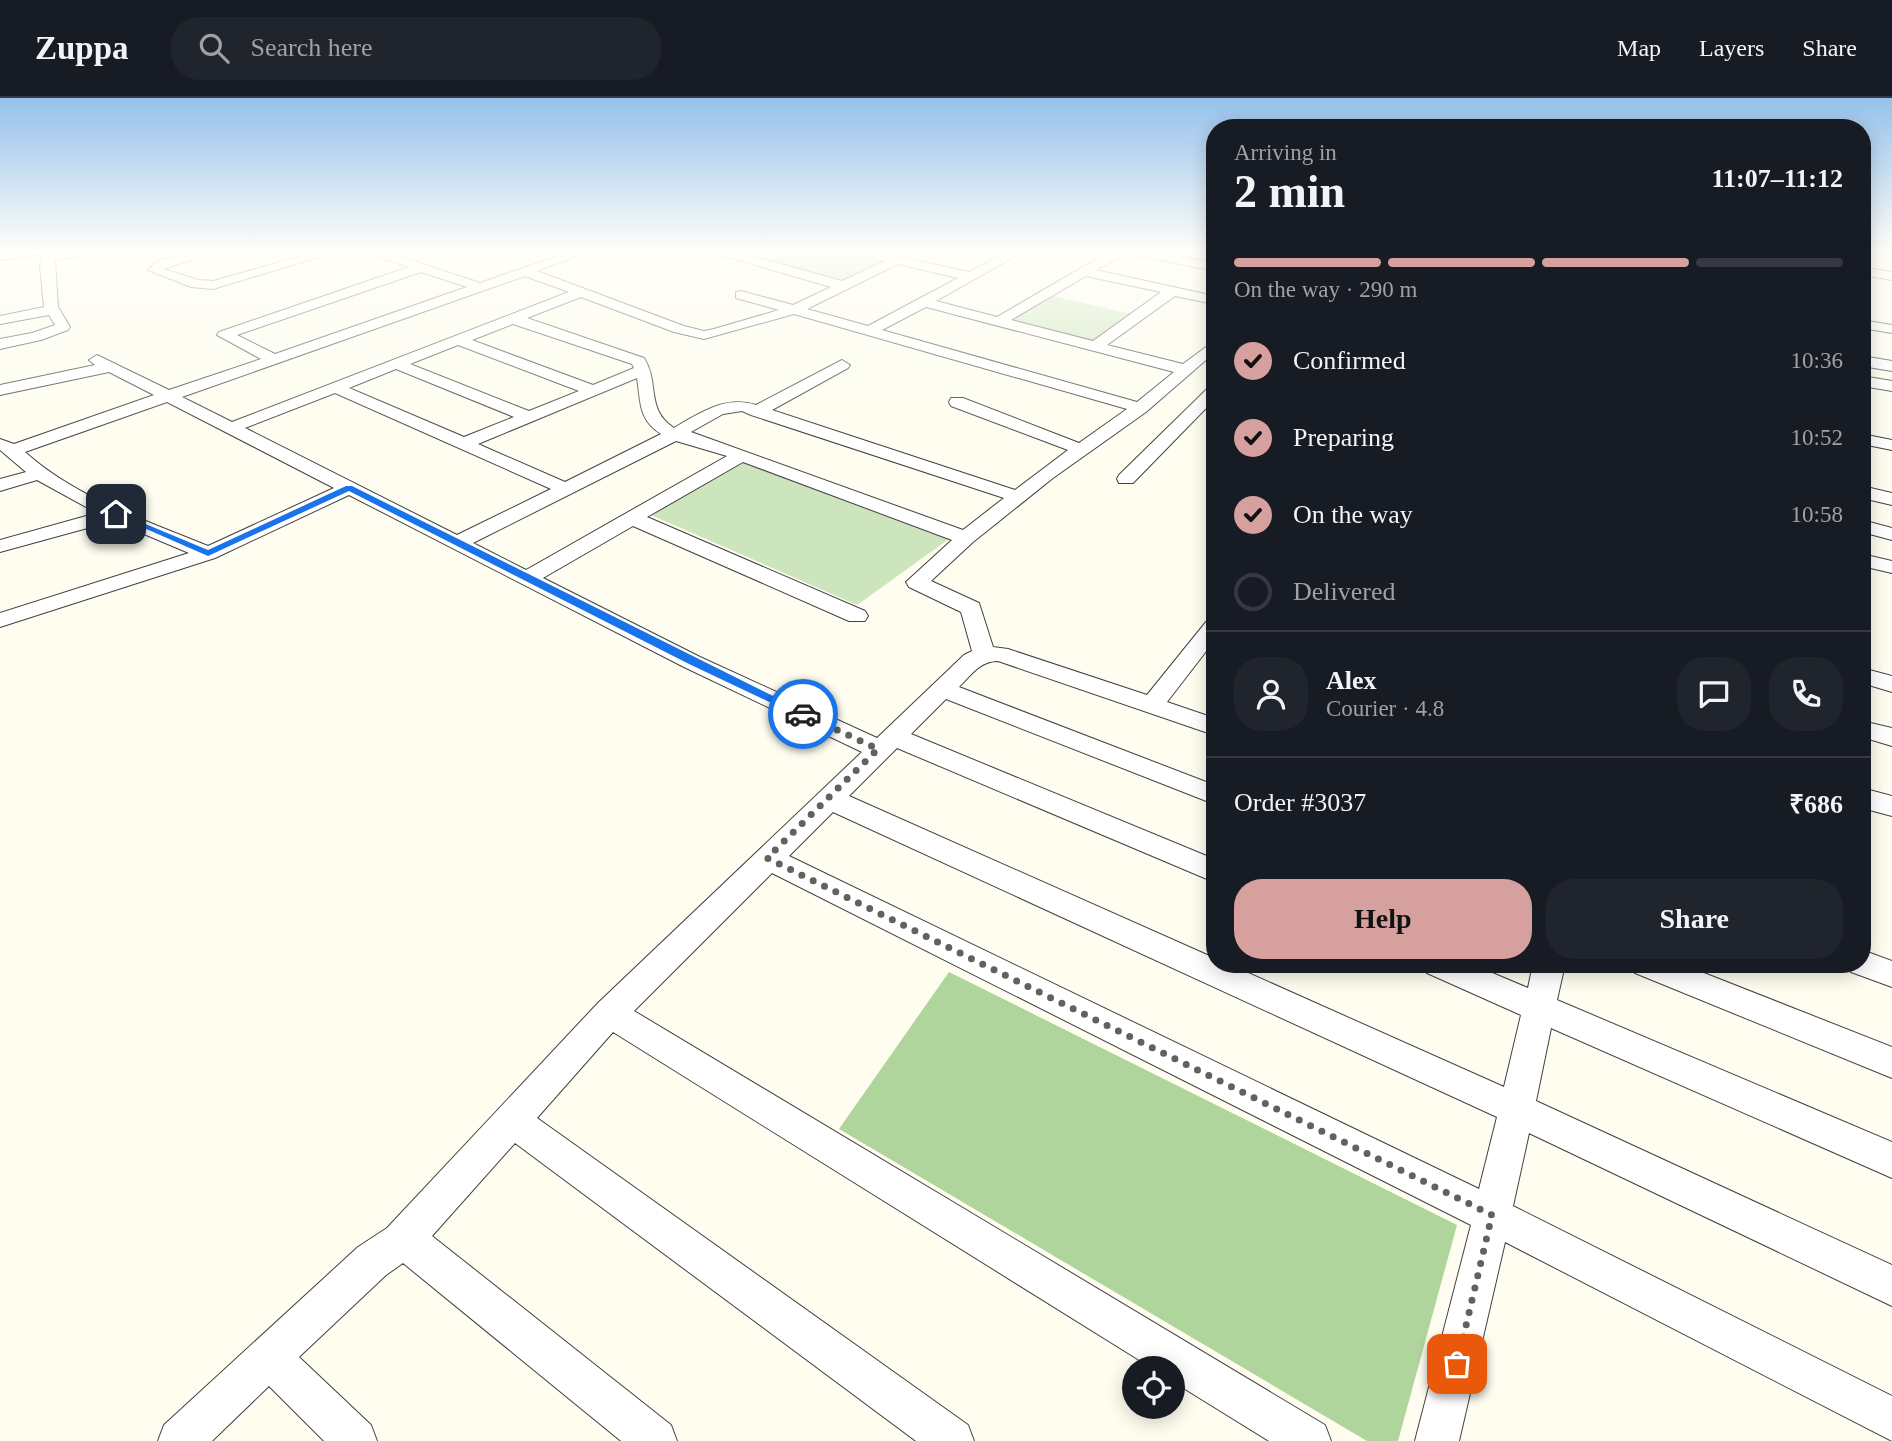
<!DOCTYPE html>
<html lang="en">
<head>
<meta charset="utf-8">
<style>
  :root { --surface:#171b24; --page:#20242c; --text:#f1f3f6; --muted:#9ea1a6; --line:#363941; --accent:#d5a09d }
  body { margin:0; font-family:Georgia,serif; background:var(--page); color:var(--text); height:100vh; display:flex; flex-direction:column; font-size:26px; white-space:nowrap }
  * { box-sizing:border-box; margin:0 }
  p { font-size:23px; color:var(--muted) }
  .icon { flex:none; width:38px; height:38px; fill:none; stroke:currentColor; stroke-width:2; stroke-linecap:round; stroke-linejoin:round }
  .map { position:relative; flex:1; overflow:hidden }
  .side { position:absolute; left:1206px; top:21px; width:665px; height:854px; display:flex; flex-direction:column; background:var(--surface); border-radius:28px; box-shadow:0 4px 18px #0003 }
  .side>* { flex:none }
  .fabs { position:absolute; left:1122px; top:1258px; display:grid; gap:14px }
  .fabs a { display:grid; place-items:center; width:63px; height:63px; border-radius:50%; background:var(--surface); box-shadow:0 4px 18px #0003; font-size:35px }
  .pin { position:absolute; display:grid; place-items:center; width:60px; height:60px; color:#fff; margin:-30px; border-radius:14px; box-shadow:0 4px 10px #0006 }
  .courier { position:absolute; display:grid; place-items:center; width:70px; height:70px; margin:-35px; border:5px solid #1a73e8; border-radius:50%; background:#fff; color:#222; box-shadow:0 2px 9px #0007 }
  .overview em { font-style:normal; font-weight:700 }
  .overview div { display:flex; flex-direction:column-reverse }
  .overview { display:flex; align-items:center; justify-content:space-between; height:119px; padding:0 28px }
  h1 { font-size:46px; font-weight:700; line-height:52px }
  .bar { display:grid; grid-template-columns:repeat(4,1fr); gap:10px 7px; align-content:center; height:84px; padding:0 28px }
  .bar i { height:9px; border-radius:5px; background:var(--line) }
  .bar .on { background:var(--accent) }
  .bar p { grid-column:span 4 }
  .line { display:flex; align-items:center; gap:18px; padding:0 28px; border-top:2px solid var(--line) }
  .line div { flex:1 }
  .round { display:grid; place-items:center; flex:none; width:74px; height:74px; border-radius:28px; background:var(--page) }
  ol { padding:0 28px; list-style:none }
  li { display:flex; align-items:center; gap:21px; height:77px }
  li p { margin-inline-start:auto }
  li .icon { padding:7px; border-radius:50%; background:var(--accent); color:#111; stroke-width:4 }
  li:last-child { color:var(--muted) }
  li i { width:38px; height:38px; border:4px solid var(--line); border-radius:50% }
  .button { display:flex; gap:14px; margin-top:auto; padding:14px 28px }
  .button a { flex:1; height:80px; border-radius:28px; background:var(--accent); color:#111; font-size:28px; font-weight:700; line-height:80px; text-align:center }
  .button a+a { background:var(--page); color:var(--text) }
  header { display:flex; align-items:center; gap:42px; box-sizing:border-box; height:98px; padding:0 35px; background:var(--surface); border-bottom:2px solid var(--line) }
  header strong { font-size:33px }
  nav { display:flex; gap:38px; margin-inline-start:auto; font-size:24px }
  .search { width:490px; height:63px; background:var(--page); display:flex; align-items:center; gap:18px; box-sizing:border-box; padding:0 24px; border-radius:28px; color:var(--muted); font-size:26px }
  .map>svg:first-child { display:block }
</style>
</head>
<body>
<header>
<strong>Zuppa</strong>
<div class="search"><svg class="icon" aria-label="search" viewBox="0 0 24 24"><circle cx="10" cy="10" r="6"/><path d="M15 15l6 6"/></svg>Search here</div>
<nav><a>Map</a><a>Layers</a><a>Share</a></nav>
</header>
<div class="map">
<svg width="1892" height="1343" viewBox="0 0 1892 1343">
  <rect width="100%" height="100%" fill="#fefdef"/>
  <g fill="#cce5bc">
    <path d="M795,152H846L887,163L843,184L767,164Z"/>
    <path d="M1054,198L1130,216L1092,244L1011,223Z"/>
    <path d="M743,365L949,441L857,507L651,417Z"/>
  </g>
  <path fill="#afd59c" d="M949,874L1457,1127L1398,1343H1367L839,1031Z"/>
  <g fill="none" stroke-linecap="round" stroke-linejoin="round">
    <g stroke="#414141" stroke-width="2">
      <g id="minor">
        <path d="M18,152H100L94,156L55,162L58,209L70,229L68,232L41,242L0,251V241L32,235L55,227L49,217L0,226V218L44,209L40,168L43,156L0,162V154Z"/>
        <path d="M200,152H219L164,171L198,182L213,183L323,152H342L213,191L191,189L148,172L157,163Z"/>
        <path d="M364,152H382L480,185L575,152H592L537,173L684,228L704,233L714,231L779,212L736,200V194L741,193L793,207L831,189L714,155L712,152H731L842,183L885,163L849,155L847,152H869L969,174L1011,152H1026L936,203L997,219L1112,152H1148L1214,165V173L1126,155L1096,172L1214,198V206L1175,198L1107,247L1183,266L1214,243V255L1146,314L1053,380L973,444L931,483L979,505L993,549L1008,551L1147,597L1206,524L1214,522V543L1167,604L1214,620V637L998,563C980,563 971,577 959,589L1214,687V706L946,601L911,636L1214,761V784L897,650L849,698L1214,860V866H1228L1504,989L1521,917L1427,875L1422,866H1471L1528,890L1533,866H1565L1557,902L1892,1044V1080L1551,930L1536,1003L1892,1167V1208L1529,1035L1513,1108L1892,1298V1343L1505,1144L1459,1343H1415L1471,1127L772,775L634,913L1325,1327L1331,1343H1269L1172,1283V1270H1152L613,934L537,1020L968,1327L974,1343H916L515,1045L432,1138L671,1327L677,1343H621L403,1165L386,1177L299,1259L371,1327L377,1343H324L269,1288L212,1343H158L164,1327L358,1149L387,1130L598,905L862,654L684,569L349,397L215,460L0,529V515L189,455L113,423L0,454V442L97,415L37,382L0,393V381L26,374L0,352V341L14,346L154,297L109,274L0,297V287L95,267L89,262L97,257L169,292L261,261L217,237L219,234L409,169L366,155ZM898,166L958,180L868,228L807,211ZM421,174L467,189L275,256L237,237ZM525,178L569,194L232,324L182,299ZM1086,178L1161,194L1093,243L1011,222ZM581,199L674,234L704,241L794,216L1127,311L1079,345L963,300H951L949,304L951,308L1068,352L1015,392L772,312L848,270L850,267L842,262L756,307C726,297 700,315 674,330C645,311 660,285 644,260L527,220ZM926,209L1174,274L1137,304L882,232ZM513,226L632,266L634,270L593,287L472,242ZM458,247L579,293L529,313L410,266ZM396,271L514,319L464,339L349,290ZM637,280C641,305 638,321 661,336L565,384L478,346ZM335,295L551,391L457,437L245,330ZM167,304L334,390L208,448C145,422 76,400 25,354ZM742,313L751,317L1004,400L963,432L691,334L723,316ZM676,343L727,358L526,472L473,445ZM743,364L952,442L906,484L909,489L961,514L972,553L964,557L877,640L700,559L543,480L633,428L849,523H865L868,518L865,513L647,419ZM833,714L1497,1019L1479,1091L789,758Z"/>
        <path d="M1862,169L1892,174V182L1862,177Z"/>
        <path d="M1862,222L1892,227V235L1862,230Z"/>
        <path d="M1862,258L1892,263V273L1862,268Z"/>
        <path d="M1862,278L1892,283V293L1862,288Z"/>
        <path d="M1214,288V302L1133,385H1119L1117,381L1119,377L1208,290Z"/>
        <path d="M1862,336L1892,342V352L1862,346Z"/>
        <path d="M1862,388L1892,395V407L1862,400Z"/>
        <path d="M1862,422L1892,430V442L1862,434Z"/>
        <path d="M1862,456L1892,463V475L1862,468Z"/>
        <path d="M1862,570L1892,578V594L1862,585Z"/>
        <path d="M1862,623L1892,630V648L1862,639Z"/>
        <path d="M1862,690L1892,698V718L1862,710Z"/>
        <path d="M1862,852L1892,863V889L1851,874L1847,866H1862Z"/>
        <path d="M1630,866H1681L1892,949V980L1635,875Z"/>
      </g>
    </g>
    <use href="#minor" fill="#fff" fill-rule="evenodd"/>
  </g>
  <linearGradient id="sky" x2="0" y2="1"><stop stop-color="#95c1ec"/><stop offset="0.45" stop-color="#fffef8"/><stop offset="1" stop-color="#fffef8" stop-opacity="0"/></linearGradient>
  <rect width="1892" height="340" fill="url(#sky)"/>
  <path fill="#1a73e8" d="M346,388H352L809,616L799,618L689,566L349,393L208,458L112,416L119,415L208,452Z"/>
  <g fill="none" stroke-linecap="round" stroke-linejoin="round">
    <path stroke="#62625d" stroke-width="7" stroke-dasharray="0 12.6" d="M803,616L878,651L767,760L1492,1117L1457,1266"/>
  </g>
</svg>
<div class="fabs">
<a><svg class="icon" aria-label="locate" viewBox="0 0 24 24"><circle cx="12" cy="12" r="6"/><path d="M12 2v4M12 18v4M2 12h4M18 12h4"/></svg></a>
</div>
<div class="pin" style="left:1457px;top:1266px;background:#ea580c"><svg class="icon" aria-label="bag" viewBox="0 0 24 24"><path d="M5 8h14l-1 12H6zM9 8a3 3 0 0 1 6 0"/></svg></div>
<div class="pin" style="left:116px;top:416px;background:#1f2937"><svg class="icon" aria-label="home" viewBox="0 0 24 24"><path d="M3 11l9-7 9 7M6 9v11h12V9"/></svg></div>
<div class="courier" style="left:803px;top:616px"><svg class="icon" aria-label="car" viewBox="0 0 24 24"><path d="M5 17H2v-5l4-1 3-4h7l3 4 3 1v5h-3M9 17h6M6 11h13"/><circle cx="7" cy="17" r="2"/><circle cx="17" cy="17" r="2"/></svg></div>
<section class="side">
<div class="overview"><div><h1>2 min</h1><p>Arriving in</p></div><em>11:07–11:12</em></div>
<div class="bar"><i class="on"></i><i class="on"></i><i class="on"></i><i></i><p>On the way · 290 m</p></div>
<ol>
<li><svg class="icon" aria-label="check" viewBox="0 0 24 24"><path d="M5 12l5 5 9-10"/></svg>Confirmed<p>10:36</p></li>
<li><svg class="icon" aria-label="check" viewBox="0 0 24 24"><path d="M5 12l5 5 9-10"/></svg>Preparing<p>10:52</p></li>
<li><svg class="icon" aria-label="check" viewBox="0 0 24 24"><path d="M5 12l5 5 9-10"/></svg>On the way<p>10:58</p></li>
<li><i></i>Delivered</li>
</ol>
<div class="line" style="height:126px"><a class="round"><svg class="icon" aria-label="person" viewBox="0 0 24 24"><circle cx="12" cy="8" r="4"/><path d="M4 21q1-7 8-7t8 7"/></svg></a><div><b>Alex</b><p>Courier · 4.8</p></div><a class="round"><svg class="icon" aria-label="chat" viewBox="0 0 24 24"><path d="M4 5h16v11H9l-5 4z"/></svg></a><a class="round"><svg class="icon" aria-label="phone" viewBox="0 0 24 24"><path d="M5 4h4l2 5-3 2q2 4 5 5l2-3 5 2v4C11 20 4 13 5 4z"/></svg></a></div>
<div class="line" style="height:91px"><div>Order #3037</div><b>₹686</b></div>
<div class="button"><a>Help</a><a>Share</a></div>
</section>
</div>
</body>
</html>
